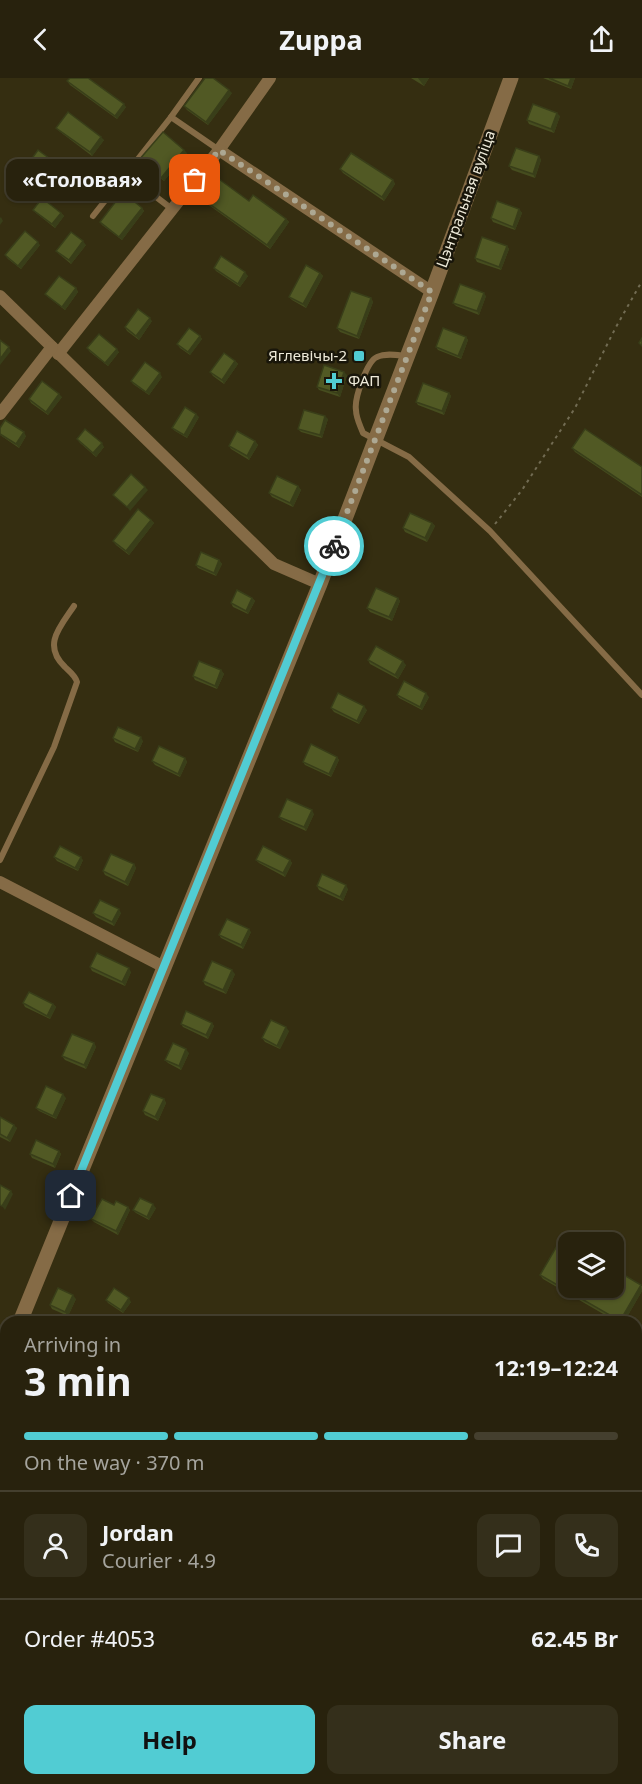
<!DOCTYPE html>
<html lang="en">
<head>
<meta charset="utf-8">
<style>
  :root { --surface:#28220d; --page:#342f1b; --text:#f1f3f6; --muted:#a5a49d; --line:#443f2e; --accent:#51ccd3 }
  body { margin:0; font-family:"Noto Sans",sans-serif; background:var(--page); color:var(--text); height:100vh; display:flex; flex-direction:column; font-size:22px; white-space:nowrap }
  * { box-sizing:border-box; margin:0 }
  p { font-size:20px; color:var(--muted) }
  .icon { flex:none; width:33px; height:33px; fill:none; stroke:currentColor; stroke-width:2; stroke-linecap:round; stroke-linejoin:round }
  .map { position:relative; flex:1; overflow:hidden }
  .sheet { position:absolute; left:0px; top:1238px; width:642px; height:470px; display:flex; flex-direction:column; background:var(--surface); border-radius:18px 18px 0 0; box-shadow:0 2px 4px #0004,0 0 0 2px var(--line) }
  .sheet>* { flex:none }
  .fabs { position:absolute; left:558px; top:1154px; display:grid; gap:12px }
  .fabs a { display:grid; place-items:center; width:66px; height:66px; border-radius:12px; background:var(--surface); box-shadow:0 2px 4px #0004,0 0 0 2px var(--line); font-size:30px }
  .pin { position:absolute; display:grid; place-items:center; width:51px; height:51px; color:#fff; margin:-26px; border-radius:12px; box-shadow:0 3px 9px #0006 }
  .courier { position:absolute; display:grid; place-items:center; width:60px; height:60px; margin:-30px; border:4px solid #51ccd3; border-radius:50%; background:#fff; color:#222; box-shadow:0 2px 8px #0007 }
  .bubble { position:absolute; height:42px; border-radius:12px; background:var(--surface); box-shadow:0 2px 4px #0004,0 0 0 2px var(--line); font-size:20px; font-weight:700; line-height:42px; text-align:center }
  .head em { font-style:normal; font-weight:700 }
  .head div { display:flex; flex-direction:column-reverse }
  .head { display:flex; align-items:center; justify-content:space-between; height:102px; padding:0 24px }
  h1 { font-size:39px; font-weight:700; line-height:45px }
  .bar { display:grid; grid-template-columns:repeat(4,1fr); gap:9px 6px; align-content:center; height:72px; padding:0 24px }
  .bar i { height:8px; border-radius:4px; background:var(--line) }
  .bar .current { background:var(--accent) }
  .bar p { grid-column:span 4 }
  .line { display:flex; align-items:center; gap:15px; padding:0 24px; border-top:2px solid var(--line) }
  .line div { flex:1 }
  .round { display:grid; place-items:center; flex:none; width:63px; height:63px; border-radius:12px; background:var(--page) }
  .action { display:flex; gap:12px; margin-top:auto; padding:12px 24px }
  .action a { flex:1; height:69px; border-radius:12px; background:var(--accent); color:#111; font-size:24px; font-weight:700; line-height:69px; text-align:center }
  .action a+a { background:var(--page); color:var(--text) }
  header { display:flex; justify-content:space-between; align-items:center; height:78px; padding:0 24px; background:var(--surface); font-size:27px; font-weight:700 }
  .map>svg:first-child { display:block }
</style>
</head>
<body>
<header><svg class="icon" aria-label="back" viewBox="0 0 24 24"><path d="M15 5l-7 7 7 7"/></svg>Zuppa<svg class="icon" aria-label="share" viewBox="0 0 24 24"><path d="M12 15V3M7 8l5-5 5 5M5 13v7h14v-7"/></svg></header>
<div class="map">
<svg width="642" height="1706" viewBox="0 0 642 1706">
  <rect width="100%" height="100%" fill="#352e11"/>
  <path fill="#684731" d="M642,1600V1706H592L594,1701H636V1612Z"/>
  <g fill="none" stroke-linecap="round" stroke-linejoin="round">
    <path stroke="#726c53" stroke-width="2" stroke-dasharray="3 4.5" stroke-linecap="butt" d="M495,446L522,412L575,330L616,249L642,203"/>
    <g stroke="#856b46" stroke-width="6">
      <path d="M171,39L199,0"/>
      <path d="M126,96L172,131"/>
      <path d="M93,138L171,39L219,72"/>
      <path d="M405,278C396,277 386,275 377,279C367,283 354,321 356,332C356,340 360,347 363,355L409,379L490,453L642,617"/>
      <path d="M0,782L54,669L77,604C75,597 70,594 65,589C42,567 60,549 74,528"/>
      <path d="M0,1538L6,1540"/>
    </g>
    <g stroke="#856b46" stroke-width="12">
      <path d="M219,72L270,0"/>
      <path d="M0,218L274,486L320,506"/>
      <path d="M58,276L219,72L432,214"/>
      <path d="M0,336L52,269"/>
      <path d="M0,804L164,889"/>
    </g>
    <g stroke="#856b46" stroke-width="15">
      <path d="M20,1244L320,506L432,214L511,0"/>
      <path d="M0,1294L6,1279"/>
    </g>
  </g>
  <g fill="#464d1f">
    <path d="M411,0H429L424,8Z"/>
    <path d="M543,0H575L571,11Z"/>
    <path d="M67,3L126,29L117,41L70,7Z"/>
    <path d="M232,15L208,47L187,32L184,28Z"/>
    <path d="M560,38L554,55L529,46L527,42Z"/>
    <path d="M56,50L104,62L92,78L59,53Z"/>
    <path d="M187,75L164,103L142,85L139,82Z"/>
    <path d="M539,78L541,82L535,100L512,92L509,88Z"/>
    <path d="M28,86L72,98L62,112L30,89Z"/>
    <path d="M340,91L393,102L395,106L384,123L343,95Z"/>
    <path d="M197,117L286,141L289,144L270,171L199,120Z"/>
    <path d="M142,130L144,133L122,162L102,147L100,144Z"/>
    <path d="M519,131L522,135L515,152L493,144L491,140Z"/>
    <path d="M33,132L61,135L64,138L55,150L36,135Z"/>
    <path d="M40,167L21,191L8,181L5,177Z"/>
    <path d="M86,167L71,186L59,176L56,173Z"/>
    <path d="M507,168L509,171L501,192L477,184L475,180Z"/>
    <path d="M214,190L248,198L240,209L216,193Z"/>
    <path d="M320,195L323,198L306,230L292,222L289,219Z"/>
    <path d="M76,210L78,214L65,232L48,219L45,216Z"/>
    <path d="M486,218L479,237L456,228L453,225Z"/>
    <path d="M371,220L373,224L359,261L340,254L337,250Z"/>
    <path d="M152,243L139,262L127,253L125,249Z"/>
    <path d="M200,258L202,261L190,277L180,270L177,266Z"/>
    <path d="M466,259L468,262L461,281L438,272L436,269Z"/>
    <path d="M87,270L119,274L108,288L90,274Z"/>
    <path d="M235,283L238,286L224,306L213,298L210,294Z"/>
    <path d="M347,297L340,319L319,312L317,309Z"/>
    <path d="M162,299L149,317L133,306L131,303Z"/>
    <path d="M449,315L451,318L444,337L418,327L416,324Z"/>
    <path d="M62,319L48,337L31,325L29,321Z"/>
    <path d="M199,339L187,360L175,353L172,350Z"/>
    <path d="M328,341L322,360L301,354L298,351Z"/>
    <path d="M0,350L26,358L19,370L0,357Z"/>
    <path d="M77,361L104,369L96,379L80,365Z"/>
    <path d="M255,363L258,367L249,382L231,371L229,368Z"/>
    <path d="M572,370L642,389V419L575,374Z"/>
    <path d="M298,408L301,412L293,429L272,419L269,415Z"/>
    <path d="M151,442L154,445L129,477L116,467L113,463Z"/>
    <path d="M432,445L435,448L427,464L405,454L403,450Z"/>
    <path d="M219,482L222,486L216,498L198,490L196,487Z"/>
    <path d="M252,520L255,523L248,536L233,529L231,525Z"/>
    <path d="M398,520L400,523L392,543L370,534L367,530Z"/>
    <path d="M368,582L406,587L398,601L370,586Z"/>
    <path d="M221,592L224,596L217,611L195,602L193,598Z"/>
    <path d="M397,617L429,619L422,632L399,620Z"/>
    <path d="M331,630L367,632L359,646L334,634Z"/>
    <path d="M113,660L143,663L138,674L115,664Z"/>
    <path d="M337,679L339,682L331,699L305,687L303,684Z"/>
    <path d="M185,680L187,684L180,699L155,687L152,683Z"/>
    <path d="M314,736L306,753L282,742L279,739Z"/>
    <path d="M54,779L83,782L78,793L57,783Z"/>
    <path d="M256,782H290L292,785L285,799L259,785Z"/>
    <path d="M134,786L136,790L128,808L105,797L103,793Z"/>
    <path d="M317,808L348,811L343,823L319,812Z"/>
    <path d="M93,835H121L114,848L96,839Z"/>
    <path d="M251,854L243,871L221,860L219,857Z"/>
    <path d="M90,889L131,894L125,908L92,893Z"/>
    <path d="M235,896L226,916L205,907L203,903Z"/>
    <path d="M23,925L53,926L56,929L50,941L25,929Z"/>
    <path d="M212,945L214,948L208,961L183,949L181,946Z"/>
    <path d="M289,953L280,971L265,964L262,960Z"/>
    <path d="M94,965L96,969L86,991L65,982L62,978Z"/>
    <path d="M189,975L181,992L168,985L165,982Z"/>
    <path d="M66,1020L56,1041L39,1033L36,1030Z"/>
    <path d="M164,1021L166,1025L158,1043L145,1037L143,1033Z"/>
    <path d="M0,1039L17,1050L10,1064L0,1059Z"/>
    <path d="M59,1073L61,1076L55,1090L32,1080L30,1076Z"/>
    <path d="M114,1127L128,1129L130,1132L118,1157L94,1144L91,1141Z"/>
    <path d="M156,1130L149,1142L136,1135L133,1132Z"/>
    <path d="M540,1197L642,1208V1213L624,1244H617L543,1201Z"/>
    <path d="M76,1221L68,1238L52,1231L50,1227Z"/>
    <path d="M106,1222L131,1224L123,1235L108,1225Z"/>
    <path d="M0,1401L6,1403V1427L0,1424Z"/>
    <path d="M0,1557L6,1559V1580L0,1578Z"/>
  </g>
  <g fill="#393e19">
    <path d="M418,0H429L424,8Z"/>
    <path d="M571,0H575L571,11L568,8Z"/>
    <path d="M229,12L232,15L208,47L206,44Z"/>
    <path d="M124,26L126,29L117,41L115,38Z"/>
    <path d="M557,35L560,38L554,55L551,51Z"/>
    <path d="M101,59L104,62L92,78L90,74Z"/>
    <path d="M184,72L187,75L164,103L161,100Z"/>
    <path d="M539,78L541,82L535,100L533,96Z"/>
    <path d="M69,95L72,98L62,112L59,109Z"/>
    <path d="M393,102L395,106L384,123L382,119Z"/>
    <path d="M142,130L144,133L122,162L119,159Z"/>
    <path d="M519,131L522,135L515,152L513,149Z"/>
    <path d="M61,135L64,138L55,150L52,146Z"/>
    <path d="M1,139L3,143L0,147V140Z"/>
    <path d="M286,141L289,144L270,171L267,167Z"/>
    <path d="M83,163L86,167L71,186L69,182Z"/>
    <path d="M38,164L40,167L21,191L18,188Z"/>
    <path d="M507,168L509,171L501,192L499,189Z"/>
    <path d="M245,194L248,198L240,209L238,206Z"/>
    <path d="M320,195L323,198L306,230L303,226Z"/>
    <path d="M76,210L78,214L65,232L62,229Z"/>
    <path d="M484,215L486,218L479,237L477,233Z"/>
    <path d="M371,220L373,224L359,261L357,258Z"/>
    <path d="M150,240L152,243L139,262L136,258Z"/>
    <path d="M200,258L202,261L190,277L188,274Z"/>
    <path d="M466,259L468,262L461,281L458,278Z"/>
    <path d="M9,269L11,273L0,287V281Z"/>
    <path d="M117,271L119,274L108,288L105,285Z"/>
    <path d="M235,283L238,286L224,306L222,302Z"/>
    <path d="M344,294L347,297L340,319L337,315Z"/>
    <path d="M160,295L162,299L149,317L146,314Z"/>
    <path d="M449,315L451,318L444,337L442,333Z"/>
    <path d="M59,316L62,319L48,337L46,334Z"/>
    <path d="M196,336L199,339L187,360L184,357Z"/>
    <path d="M325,338L328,341L322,360L320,357Z"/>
    <path d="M24,354L26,358L19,370L16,366Z"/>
    <path d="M255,363L258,367L249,382L247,378Z"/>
    <path d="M102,365L104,369L96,379L93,375Z"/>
    <path d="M298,408L301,412L293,429L290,425Z"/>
    <path d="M145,409L148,412L130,433L127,429Z"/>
    <path d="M151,442L154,445L129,477L126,473Z"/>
    <path d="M432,445L435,448L427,464L425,460Z"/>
    <path d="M219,482L222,486L216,498L214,495Z"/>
    <path d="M252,520L255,523L248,536L246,533Z"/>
    <path d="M398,520L400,523L392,543L389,539Z"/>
    <path d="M403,583L406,587L398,601L395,597Z"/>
    <path d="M221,592L224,596L217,611L215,608Z"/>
    <path d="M426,615L429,619L422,632L420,629Z"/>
    <path d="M364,628L367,632L359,646L357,643Z"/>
    <path d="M141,659L143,663L138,674L135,671Z"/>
    <path d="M337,679L339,682L331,699L329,696Z"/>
    <path d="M185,680L187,684L180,699L178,696Z"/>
    <path d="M312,732L314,736L306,753L304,749Z"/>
    <path d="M81,779L83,782L78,793L75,790Z"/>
    <path d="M290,782L292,785L285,799L283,795Z"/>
    <path d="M134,786L136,790L128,808L125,804Z"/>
    <path d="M346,807L348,811L343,823L340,819Z"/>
    <path d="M119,831L121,835L114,848L112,844Z"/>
    <path d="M249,851L251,854L243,871L241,867Z"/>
    <path d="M129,890L131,894L125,908L122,904Z"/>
    <path d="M232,892L235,896L226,916L223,912Z"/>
    <path d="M53,926L56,929L50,941L47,938Z"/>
    <path d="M212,945L214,948L208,961L206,957Z"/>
    <path d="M286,949L289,953L280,971L277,968Z"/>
    <path d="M94,965L96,969L86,991L84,987Z"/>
    <path d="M186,971L189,975L181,992L179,988Z"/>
    <path d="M63,1016L66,1020L56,1041L53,1038Z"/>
    <path d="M164,1021L166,1025L158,1043L155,1039Z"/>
    <path d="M14,1047L17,1050L10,1064L7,1060Z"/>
    <path d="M59,1073L61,1076L55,1090L53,1086Z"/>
    <path d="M11,1113L13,1116L5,1132L2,1128Z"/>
    <path d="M153,1126L156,1130L149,1142L147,1139Z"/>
    <path d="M128,1129L130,1132L118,1157L116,1153Z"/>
    <path d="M641,1207L642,1213L624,1244H620Z"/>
    <path d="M73,1217L76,1221L68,1238L65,1234Z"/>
    <path d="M129,1220L131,1224L123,1235L121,1232Z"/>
    <path d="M6,1630V1639L0,1652V1643Z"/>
    <path d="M311,1701H312L314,1704L312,1706H308Z"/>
    <path d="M495,1701H496L498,1704L497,1706H493Z"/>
    <path d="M559,1701H563L561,1706H557Z"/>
  </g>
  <g fill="#515924" stroke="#393e19" stroke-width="1.5">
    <path d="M70,0H88L124,26L115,38L67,3Z"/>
    <path d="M205,0H213L229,12L206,44L184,28Z"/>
    <path d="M549,0H571L568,8Z"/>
    <path d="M533,26L557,35L551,51L527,42Z"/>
    <path d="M68,34L101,59L90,74L56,50Z"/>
    <path d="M163,54L184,72L161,100L139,82Z"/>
    <path d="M516,70L539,78L533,96L509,88Z"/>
    <path d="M38,72L69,95L59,109L28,86Z"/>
    <path d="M351,75L393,102L382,119L340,91Z"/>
    <path d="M212,96L249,123L253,117L286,141L267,167L197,117Z"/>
    <path d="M123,114L142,130L119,159L100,144Z"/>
    <path d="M42,120L61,135L52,146L33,132Z"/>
    <path d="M497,123L519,131L513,149L491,140Z"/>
    <path d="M25,153L38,164L18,188L5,177Z"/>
    <path d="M71,154L83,163L69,182L56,173Z"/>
    <path d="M482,159L507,168L499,189L475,180Z"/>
    <path d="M221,178L245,194L238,206L214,190Z"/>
    <path d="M306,187L320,195L303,226L289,219Z"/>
    <path d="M59,198L76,210L62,229L45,216Z"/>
    <path d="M460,206L484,215L477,233L453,225Z"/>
    <path d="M351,213L371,220L357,258L337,250Z"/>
    <path d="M138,231L150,240L136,258L125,249Z"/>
    <path d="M189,250L200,258L188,274L177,266Z"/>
    <path d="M443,250L466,259L458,278L436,269Z"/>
    <path d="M99,256L117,271L105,285L87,270Z"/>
    <path d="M642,260V268L639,265Z"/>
    <path d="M0,262L9,269L0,281Z"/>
    <path d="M224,275L235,283L222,302L210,294Z"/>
    <path d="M145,284L160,295L146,314L131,303Z"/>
    <path d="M324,287L344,294L337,315L317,309Z"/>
    <path d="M42,303L59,316L46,334L29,321Z"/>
    <path d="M423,305L449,315L442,333L416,324Z"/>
    <path d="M185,329L196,336L184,357L172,350Z"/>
    <path d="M304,332L325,338L320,357L298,351Z"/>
    <path d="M5,342L24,354L16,366L0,356V350Z"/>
    <path d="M85,351L102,365L93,375L77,361Z"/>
    <path d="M585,351L642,389V417L572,370Z"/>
    <path d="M237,353L255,363L247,378L229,368Z"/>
    <path d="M131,396L145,409L127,429L113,417Z"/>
    <path d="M277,398L298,408L290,425L269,415Z"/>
    <path d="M138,431L151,442L126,473L113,463Z"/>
    <path d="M410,435L432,445L425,460L403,450Z"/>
    <path d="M201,474L219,482L214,495L196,487Z"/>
    <path d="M376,510L398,520L389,539L367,530Z"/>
    <path d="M237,512L252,520L246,533L231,525Z"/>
    <path d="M376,568L403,583L395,597L368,582Z"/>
    <path d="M199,583L221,592L215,608L193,598Z"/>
    <path d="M404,603L426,615L420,629L397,617Z"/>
    <path d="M338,615L364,628L357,643L331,630Z"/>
    <path d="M118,649L141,659L135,671L113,660Z"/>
    <path d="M311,666L337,679L329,696L303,684Z"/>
    <path d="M159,668L185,680L178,696L152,683Z"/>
    <path d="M287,721L312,732L304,749L279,739Z"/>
    <path d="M60,768L81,779L75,790L54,779Z"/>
    <path d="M263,768L290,782L283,795L256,782Z"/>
    <path d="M111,776L134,786L125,804L103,793Z"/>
    <path d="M322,796L346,807L340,819L317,808Z"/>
    <path d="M100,822L119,831L112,844L93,835Z"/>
    <path d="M227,841L249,851L241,867L219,857Z"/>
    <path d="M97,875L129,890L122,904L90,889Z"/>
    <path d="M212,883L232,892L223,912L203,903Z"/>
    <path d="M29,914L53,926L47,938L23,925Z"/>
    <path d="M186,933L212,945L206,957L181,946Z"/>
    <path d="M271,942L286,949L277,968L262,960Z"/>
    <path d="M72,956L94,965L84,987L62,978Z"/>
    <path d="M173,965L186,971L179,988L165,982Z"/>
    <path d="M46,1008L63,1016L53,1038L36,1030Z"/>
    <path d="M151,1016L164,1021L155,1039L143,1033Z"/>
    <path d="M0,1039L14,1047L7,1060L0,1056Z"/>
    <path d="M36,1062L59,1073L53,1086L30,1076Z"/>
    <path d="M0,1107L11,1113L2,1128L0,1127Z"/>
    <path d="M140,1120L153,1126L147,1139L133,1132Z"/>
    <path d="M102,1121L114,1127L116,1123L128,1129L116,1153L91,1141Z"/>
    <path d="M561,1161L568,1165V1209H614V1191L641,1207L620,1243L540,1197Z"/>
    <path d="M58,1210L73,1217L65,1234L50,1227Z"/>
    <path d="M114,1210L129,1220L121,1232L106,1222Z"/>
    <path d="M0,1401L6,1403V1424L0,1422Z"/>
    <path d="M0,1557L6,1559V1578L0,1575Z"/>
    <path d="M0,1624L6,1627V1630L0,1643Z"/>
    <path d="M279,1701H311L308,1706H276Z"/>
    <path d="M458,1701H495L493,1706H456Z"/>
    <path d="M534,1701H559L557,1706H535L532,1705Z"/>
  </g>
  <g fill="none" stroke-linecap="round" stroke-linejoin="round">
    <path stroke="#ada893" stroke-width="6" stroke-dasharray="0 10.8" d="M195,102L219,72L432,214L334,468"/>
    <path stroke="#51ccd3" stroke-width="8" d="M71,1118L334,468"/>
  </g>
  <g fill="#51ccd3" stroke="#19160a" stroke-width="2">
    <rect x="353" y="272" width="12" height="12" rx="3"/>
    <path d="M331 294h6v6h6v6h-6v6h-6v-6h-6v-6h6z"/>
  </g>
  <g text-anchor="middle" stroke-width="5" stroke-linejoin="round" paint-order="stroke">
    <g font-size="15" fill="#eeead9" stroke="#19160a">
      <text transform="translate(466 121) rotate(-70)" y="5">Цэнтральная вуліца</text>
    </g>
    <g font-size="15" fill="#eeead9" stroke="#19160a" text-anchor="end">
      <text x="347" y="283">Яглевічы-2</text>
      <text x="348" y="308" text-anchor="start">ФАП</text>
    </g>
  </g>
</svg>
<div class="fabs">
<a><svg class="icon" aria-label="layers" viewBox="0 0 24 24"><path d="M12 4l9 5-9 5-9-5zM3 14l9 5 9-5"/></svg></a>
</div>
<div class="pin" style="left:195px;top:102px;background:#ea580c"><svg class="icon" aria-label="bag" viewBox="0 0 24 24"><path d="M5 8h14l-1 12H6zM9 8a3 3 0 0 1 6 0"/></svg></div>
<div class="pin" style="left:71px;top:1118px;background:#1f2937"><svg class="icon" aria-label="home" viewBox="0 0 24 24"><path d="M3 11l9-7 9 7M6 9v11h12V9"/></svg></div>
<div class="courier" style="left:334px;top:468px"><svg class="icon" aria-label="bike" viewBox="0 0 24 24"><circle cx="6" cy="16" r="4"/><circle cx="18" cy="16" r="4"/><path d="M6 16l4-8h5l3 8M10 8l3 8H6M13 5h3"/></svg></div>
<div class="bubble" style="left:6px;top:81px;width:153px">«Столовая»</div>
<section class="sheet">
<div class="head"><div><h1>3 min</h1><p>Arriving in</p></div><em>12:19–12:24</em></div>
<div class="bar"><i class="current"></i><i class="current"></i><i class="current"></i><i></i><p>On the way · 370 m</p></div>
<div class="line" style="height:108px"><a class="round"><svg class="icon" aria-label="person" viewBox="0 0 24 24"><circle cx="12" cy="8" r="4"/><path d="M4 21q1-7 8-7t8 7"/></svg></a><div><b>Jordan</b><p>Courier · 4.9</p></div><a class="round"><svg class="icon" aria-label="chat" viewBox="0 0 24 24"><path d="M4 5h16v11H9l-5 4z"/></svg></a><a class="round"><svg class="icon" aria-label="phone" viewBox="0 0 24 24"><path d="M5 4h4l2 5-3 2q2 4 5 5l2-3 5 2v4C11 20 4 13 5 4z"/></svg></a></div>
<div class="line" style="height:78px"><div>Order #4053</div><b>62.45 Br</b></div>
<div class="action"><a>Help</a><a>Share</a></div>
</section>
</div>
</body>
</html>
